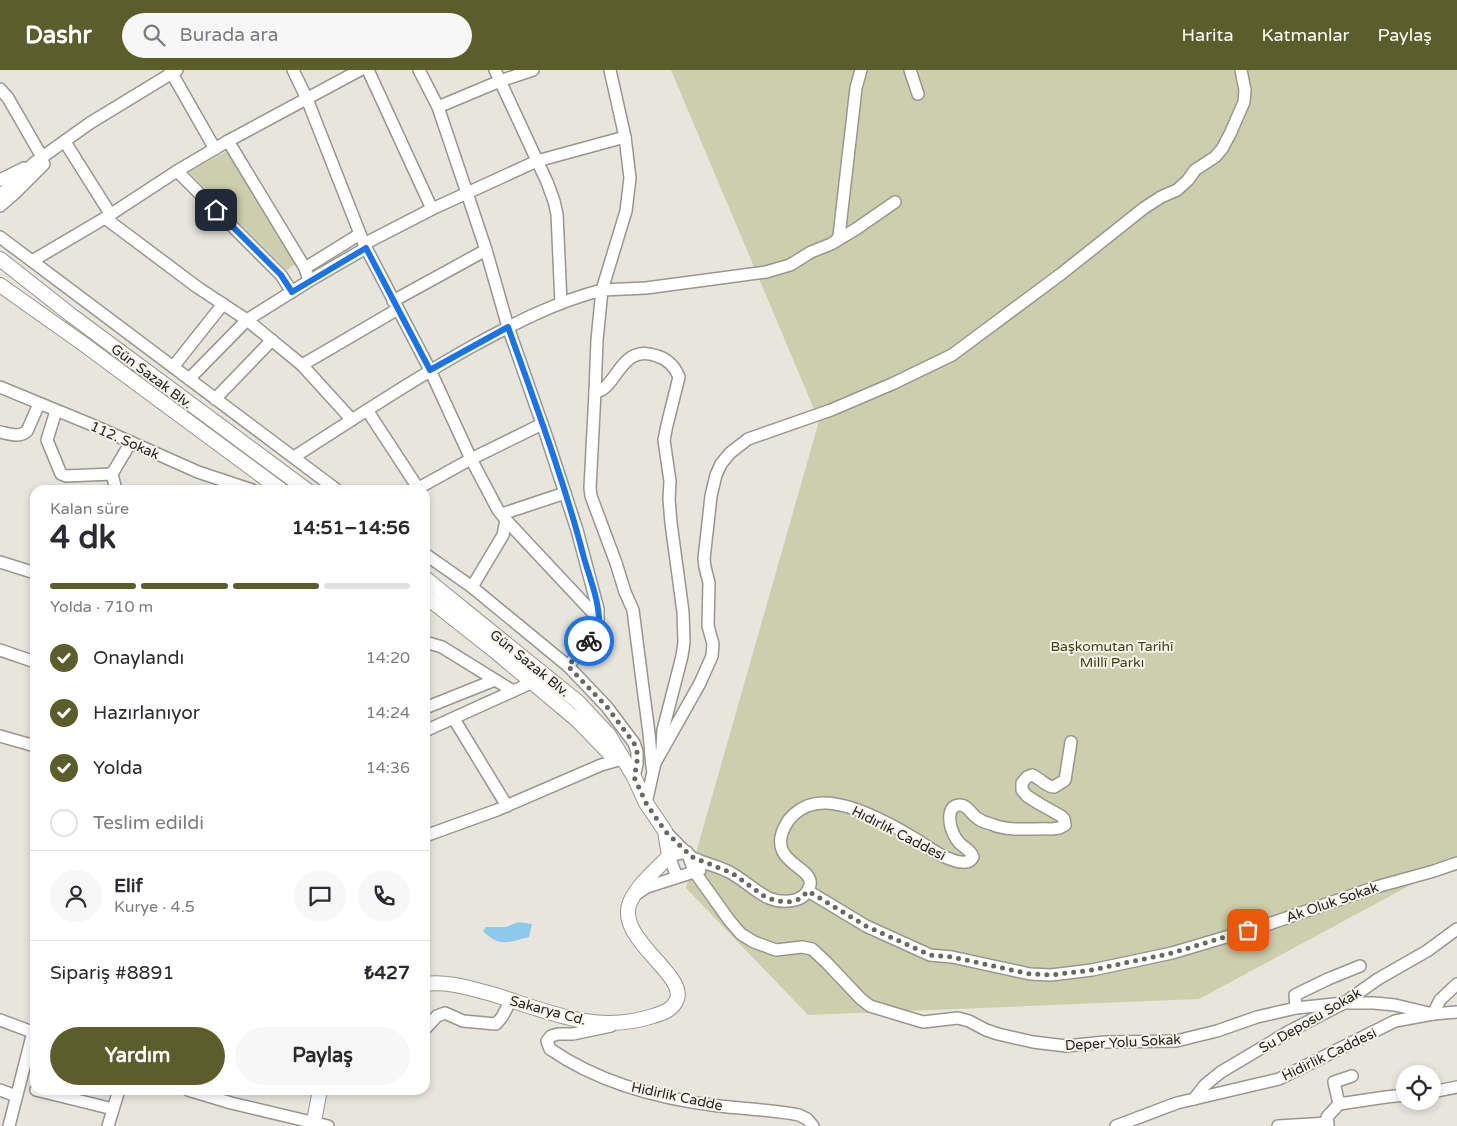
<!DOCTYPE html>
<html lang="tr">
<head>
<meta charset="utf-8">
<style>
  :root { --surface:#fff; --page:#f7f7f7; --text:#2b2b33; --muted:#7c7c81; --line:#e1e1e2; --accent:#5b5e2b }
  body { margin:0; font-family:"Varela Round",sans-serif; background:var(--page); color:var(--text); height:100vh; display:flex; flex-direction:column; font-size:19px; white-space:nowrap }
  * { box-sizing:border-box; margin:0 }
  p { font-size:16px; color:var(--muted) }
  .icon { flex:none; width:28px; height:28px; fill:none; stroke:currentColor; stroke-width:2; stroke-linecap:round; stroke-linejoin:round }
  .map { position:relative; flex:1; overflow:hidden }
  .details { position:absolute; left:30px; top:415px; width:400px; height:610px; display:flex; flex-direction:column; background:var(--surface); border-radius:15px; box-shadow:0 2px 8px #0003 }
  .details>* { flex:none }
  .buttons { position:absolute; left:1396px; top:995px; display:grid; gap:10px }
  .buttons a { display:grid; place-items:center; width:45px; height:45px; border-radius:50%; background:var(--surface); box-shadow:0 2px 8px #0003; font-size:25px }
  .pin { position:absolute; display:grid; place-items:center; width:42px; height:42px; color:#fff; margin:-21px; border-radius:10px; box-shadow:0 2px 8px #0006 }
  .courier { position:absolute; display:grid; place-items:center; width:50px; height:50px; margin:-25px; border:4px solid #1a73e8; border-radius:50%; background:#fff; color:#222; box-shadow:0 1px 6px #0007 }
  .overview em { font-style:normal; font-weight:700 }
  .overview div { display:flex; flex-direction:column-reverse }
  .overview { display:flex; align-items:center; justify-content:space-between; height:85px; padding:0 20px }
  h1 { font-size:32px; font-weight:700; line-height:38px }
  .bar { display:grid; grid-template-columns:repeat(4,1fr); gap:8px 5px; align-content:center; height:60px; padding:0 20px }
  .bar i { height:6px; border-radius:4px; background:var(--line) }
  .bar .current { background:var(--accent) }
  .bar p { grid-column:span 4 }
  .line { display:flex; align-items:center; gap:12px; padding:0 20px; border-top:1px solid var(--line) }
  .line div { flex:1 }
  .round { display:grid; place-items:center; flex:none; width:52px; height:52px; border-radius:26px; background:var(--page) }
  ol { padding:0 20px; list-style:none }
  li { display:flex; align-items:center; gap:15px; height:55px }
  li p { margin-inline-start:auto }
  li .icon { padding:5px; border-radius:50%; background:var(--accent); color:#fff; stroke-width:4 }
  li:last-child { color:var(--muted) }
  li i { width:28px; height:28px; border:2px solid var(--line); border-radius:50% }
  .button { display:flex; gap:10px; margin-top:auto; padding:10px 20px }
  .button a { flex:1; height:58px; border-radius:30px; background:var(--accent); color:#fff; font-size:20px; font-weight:700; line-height:58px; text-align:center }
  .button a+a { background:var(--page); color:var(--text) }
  header { display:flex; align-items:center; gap:30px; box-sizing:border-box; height:70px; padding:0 25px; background:var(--accent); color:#fff }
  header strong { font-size:24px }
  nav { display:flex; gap:28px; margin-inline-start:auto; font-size:18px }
  .search { width:350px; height:45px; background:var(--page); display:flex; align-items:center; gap:12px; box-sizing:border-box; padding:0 18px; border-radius:28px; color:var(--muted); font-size:19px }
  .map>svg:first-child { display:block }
</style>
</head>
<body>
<header>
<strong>Dashr</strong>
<div class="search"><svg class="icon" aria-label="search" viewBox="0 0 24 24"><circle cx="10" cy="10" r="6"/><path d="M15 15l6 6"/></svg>Burada ara</div>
<nav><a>Harita</a><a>Katmanlar</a><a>Paylaş</a></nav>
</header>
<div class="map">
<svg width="1457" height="1056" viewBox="0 0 1457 1056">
  <rect width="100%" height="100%" fill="#e8e5dd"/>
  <g fill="#cccfab">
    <path d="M671,0H1457V790L1199,929L808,945L686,818L819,351Z"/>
    <path d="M229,80L298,192L287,200L189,102Z"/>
  </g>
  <path fill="#8ec9ec" d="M518,852L532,854L529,867C510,872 499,878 483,861L486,857H506Z"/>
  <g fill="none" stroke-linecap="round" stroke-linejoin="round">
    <g stroke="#99968e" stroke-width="14">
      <g id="minor">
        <path d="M170,0L215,79"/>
        <path d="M293,0L307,29L364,174L430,300L471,389L498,440L506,450L594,544C599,551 599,555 596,562L568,596"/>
        <path d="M368,0L432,139"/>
        <path d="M419,0L438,37L467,123L486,180L508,257L547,368L577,460L598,539V550"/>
        <path d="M495,0L547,112L554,131L557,144L561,233"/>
        <path d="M910,0L918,24"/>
        <path d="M0,19L8,28L42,87"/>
        <path d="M438,37L500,11L533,0"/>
        <path d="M228,71L305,198L309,211"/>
        <path d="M65,72L111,145"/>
        <path d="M177,101L281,205L292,222"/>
        <path d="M0,110L24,98"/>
        <path d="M0,125L34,93L90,53L177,0"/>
        <path d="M0,136L15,123L44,94"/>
        <path d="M105,148L197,217L247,250L302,295L352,350"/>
        <path d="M0,167L337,420"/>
        <path d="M836,171L856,159L895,132"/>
        <path d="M364,174L432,139L537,91L625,67"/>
        <path d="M32,191L105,148L177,101L228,71L360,0"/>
        <path d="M305,198L360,164"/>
        <path d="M393,231L486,180"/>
        <path d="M302,295L398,239"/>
        <path d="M173,297L223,234"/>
        <path d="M189,309L247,250L309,211L366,178"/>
        <path d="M0,317L90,354L198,402L252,420"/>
        <path d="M595,322L597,270L602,220L646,218L766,202L790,195L811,182L831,174L836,171L839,166L856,18L861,0"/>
        <path d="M215,329L272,270"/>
        <path d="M367,340L418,418"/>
        <path d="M56,341L47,370L61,404L66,406L112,404"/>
        <path d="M0,362C10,364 19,368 27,361L39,334"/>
        <path d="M294,387C352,350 410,311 471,277C513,254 555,232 602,220L626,141L630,108L625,67L610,0"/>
        <path d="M116,420L112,404L131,372"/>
        <path d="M415,420L471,389L542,354"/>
        <path d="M502,444L565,423"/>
        <path d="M425,484L472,517L568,596L607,637L634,673L637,682V694L634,707"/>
        <path d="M0,492L35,503"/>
        <path d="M472,517L503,465L506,450"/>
        <path d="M425,572L442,577L513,621"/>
        <path d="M0,580L35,592"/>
        <path d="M425,638L495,610"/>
        <path d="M454,649L507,736"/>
        <path d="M425,661L533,612"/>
        <path d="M0,666L35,676"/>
        <path d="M652,698L649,663L643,618L633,540L625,522L616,493L591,426L590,418L595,322C617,320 620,272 657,286C667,289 675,297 679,307L667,355L664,370L670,411L669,429L671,453L683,542L684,572L682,586L663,660L662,679"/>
        <path d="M646,733L655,693L700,613L712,586L713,574L708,556L709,513L705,497L704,489L711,426L716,405L721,394L730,383L748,369L831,340L892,314L952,285L1061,204L1144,138L1161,127L1177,120L1188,110L1195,100L1215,87L1222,79L1230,64L1244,32L1245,20L1241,0"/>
        <path d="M665,761C673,769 684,782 693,788C705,794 719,796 731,803C753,815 767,837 795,830C803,828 808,822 810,815C814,796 766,793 785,756C790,746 798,740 807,736C820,731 832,733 845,736C868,742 896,757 917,770C927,776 938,785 950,789C957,792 969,795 973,787C971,781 968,780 963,776C957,772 953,764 951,757C949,749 948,736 959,735C967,734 971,744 977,748C981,751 986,753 991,754C1009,762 1032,758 1052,759L1059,758L1065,755L1064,749L1061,746L1038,733L1027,726L1022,720V713L1027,707L1032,705C1040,708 1046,717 1054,717L1065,710L1071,672"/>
        <path d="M425,766L497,740L601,695L622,689"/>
        <path d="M677,807L669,786L687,782L694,801L729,850L741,864L754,872L776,880L802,877L812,879L826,892L861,929L870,936L923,952L958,948L969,951L986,960L998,964L1033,972L1066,976L1105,972L1176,971L1217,961L1257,947L1296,938L1344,933H1374L1395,935L1433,944L1440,930L1457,914"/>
        <path d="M808,821L866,856L930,885L952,887L1030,904L1051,905L1092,900L1172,883L1263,856L1376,817L1434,801L1457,793"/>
        <path d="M638,823L647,817L700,800"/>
        <path d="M1296,938L1295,925L1328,909L1360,896"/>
        <path d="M0,950L35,963"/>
        <path d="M611,956L573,964H558L551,966L547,971L550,979C599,1013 660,1029 719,1036C746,1039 773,1040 799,1045L807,1049L813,1056"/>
        <path d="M425,959L437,946L445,943L463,951L496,954L502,947L511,930"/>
        <path d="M0,1020L16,1026"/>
        <path d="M36,1020L113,1039"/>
        <path d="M188,1020L231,1033L328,1056"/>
        <path d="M1432,1022L1457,1017"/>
        <path d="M1194,1029L1205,1015L1221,1002L1288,962L1344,933L1378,909L1427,881L1457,859"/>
        <path d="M1339,1034L1386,1027L1405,1025"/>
        <path d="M9,1056L33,962"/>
        <path d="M108,1056L119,1020"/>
        <path d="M1116,1056L1177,1033L1279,1009L1395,951L1433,944L1457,942"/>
        <path d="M1278,1056L1328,1053"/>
        <path d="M1328,1056L1327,1047L1339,1034L1334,1012L1352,1006"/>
      </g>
    </g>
    <g stroke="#99968e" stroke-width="16">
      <g id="major">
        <path d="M0,189L71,245L307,420"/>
        <path d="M0,215L82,273L281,420"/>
        <path d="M425,508L578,632L609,665L634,707L646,733L665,761L669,786C655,801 639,813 630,832C615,868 686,904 677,929C673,940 663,943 653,946C596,965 547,941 492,924C469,918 448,911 425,914"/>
        <path d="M425,526L496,582L577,650L608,682L622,689"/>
        <path d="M313,1056L320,1020"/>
      </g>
    </g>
    <use href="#minor" stroke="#fff" stroke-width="11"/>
    <use href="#major" stroke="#fff" stroke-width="14"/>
  </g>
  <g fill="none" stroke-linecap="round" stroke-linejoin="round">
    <path stroke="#6a6863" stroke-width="5" stroke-dasharray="0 9" d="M589,571L568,596L607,637L634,673L637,682V694L634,707L646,733L665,761L692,787L732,803L764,826L776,831L788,832L800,829L808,821L866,856L930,885L952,887L1030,904L1051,905L1092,900L1172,883L1248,860"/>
    <path stroke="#1a73e8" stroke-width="6" d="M216,140L281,205L292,222L366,178L430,300L508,257C535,333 564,410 584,488C590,509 600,533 599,555C599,561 593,566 589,571"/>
  </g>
  <g text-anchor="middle" stroke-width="4" stroke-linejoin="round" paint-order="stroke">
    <g font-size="14" fill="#262521" stroke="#f5f3ea">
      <text transform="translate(152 306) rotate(37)" y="5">Gün Sazak Blv.</text>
      <text transform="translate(125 370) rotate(24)" y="5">112. Sokak</text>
      <text transform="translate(530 593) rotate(39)" y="5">Gün Sazak Blv.</text>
      <text transform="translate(899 763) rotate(27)" y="5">Hıdırlık Caddesi</text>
      <text transform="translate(1332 832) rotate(-19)" y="5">Ak Oluk Sokak</text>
      <text transform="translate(548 940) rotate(15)" y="5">Sakarya Cd.</text>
      <text transform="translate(1310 950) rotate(-30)" y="5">Su Deposu Sokak</text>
      <text transform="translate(1123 972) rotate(-3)" y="5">Deper Yolu Sokak</text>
      <text transform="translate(1329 984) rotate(-26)" y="5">Hidirlik Caddesi</text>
      <text transform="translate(677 1026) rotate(12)" y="5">Hidirlik Cadde</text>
    </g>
    <g font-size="14" fill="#414315" stroke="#f5f3ea">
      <text x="1112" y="581">Başkomutan Tarihî<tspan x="1112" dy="16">Millî Parkı</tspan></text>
    </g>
  </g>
</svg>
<div class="buttons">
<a><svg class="icon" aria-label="locate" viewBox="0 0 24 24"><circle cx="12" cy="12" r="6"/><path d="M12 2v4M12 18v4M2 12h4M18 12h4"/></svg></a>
</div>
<div class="pin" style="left:1248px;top:860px;background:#ea580c"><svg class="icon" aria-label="bag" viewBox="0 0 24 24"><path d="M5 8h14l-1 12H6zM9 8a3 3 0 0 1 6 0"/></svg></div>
<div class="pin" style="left:216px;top:140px;background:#1f2937"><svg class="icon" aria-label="home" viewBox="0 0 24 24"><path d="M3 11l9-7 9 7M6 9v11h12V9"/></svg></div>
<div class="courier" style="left:589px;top:571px"><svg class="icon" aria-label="bike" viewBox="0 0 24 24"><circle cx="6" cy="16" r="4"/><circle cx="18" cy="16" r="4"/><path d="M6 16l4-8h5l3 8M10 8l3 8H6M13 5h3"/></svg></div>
<section class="details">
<div class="overview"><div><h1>4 dk</h1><p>Kalan süre</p></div><em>14:51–14:56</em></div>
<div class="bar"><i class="current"></i><i class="current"></i><i class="current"></i><i></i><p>Yolda · 710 m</p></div>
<ol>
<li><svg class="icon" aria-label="check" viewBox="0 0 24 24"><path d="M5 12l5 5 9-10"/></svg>Onaylandı<p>14:20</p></li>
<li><svg class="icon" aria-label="check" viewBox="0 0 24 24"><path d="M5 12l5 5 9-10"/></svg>Hazırlanıyor<p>14:24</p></li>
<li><svg class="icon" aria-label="check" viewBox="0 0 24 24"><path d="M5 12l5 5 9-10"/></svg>Yolda<p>14:36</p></li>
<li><i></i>Teslim edildi</li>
</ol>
<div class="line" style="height:90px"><a class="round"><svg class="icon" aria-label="person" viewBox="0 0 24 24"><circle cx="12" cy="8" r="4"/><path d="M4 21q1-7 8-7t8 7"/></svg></a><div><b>Elif</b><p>Kurye · 4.5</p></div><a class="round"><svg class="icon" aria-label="chat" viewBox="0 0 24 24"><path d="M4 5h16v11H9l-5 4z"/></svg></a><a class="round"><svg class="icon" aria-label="phone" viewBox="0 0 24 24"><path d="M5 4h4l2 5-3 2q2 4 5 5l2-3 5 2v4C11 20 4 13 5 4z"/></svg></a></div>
<div class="line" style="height:65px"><div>Sipariş #8891</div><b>₺427</b></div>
<div class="button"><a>Yardım</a><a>Paylaş</a></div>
</section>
</div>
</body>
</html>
